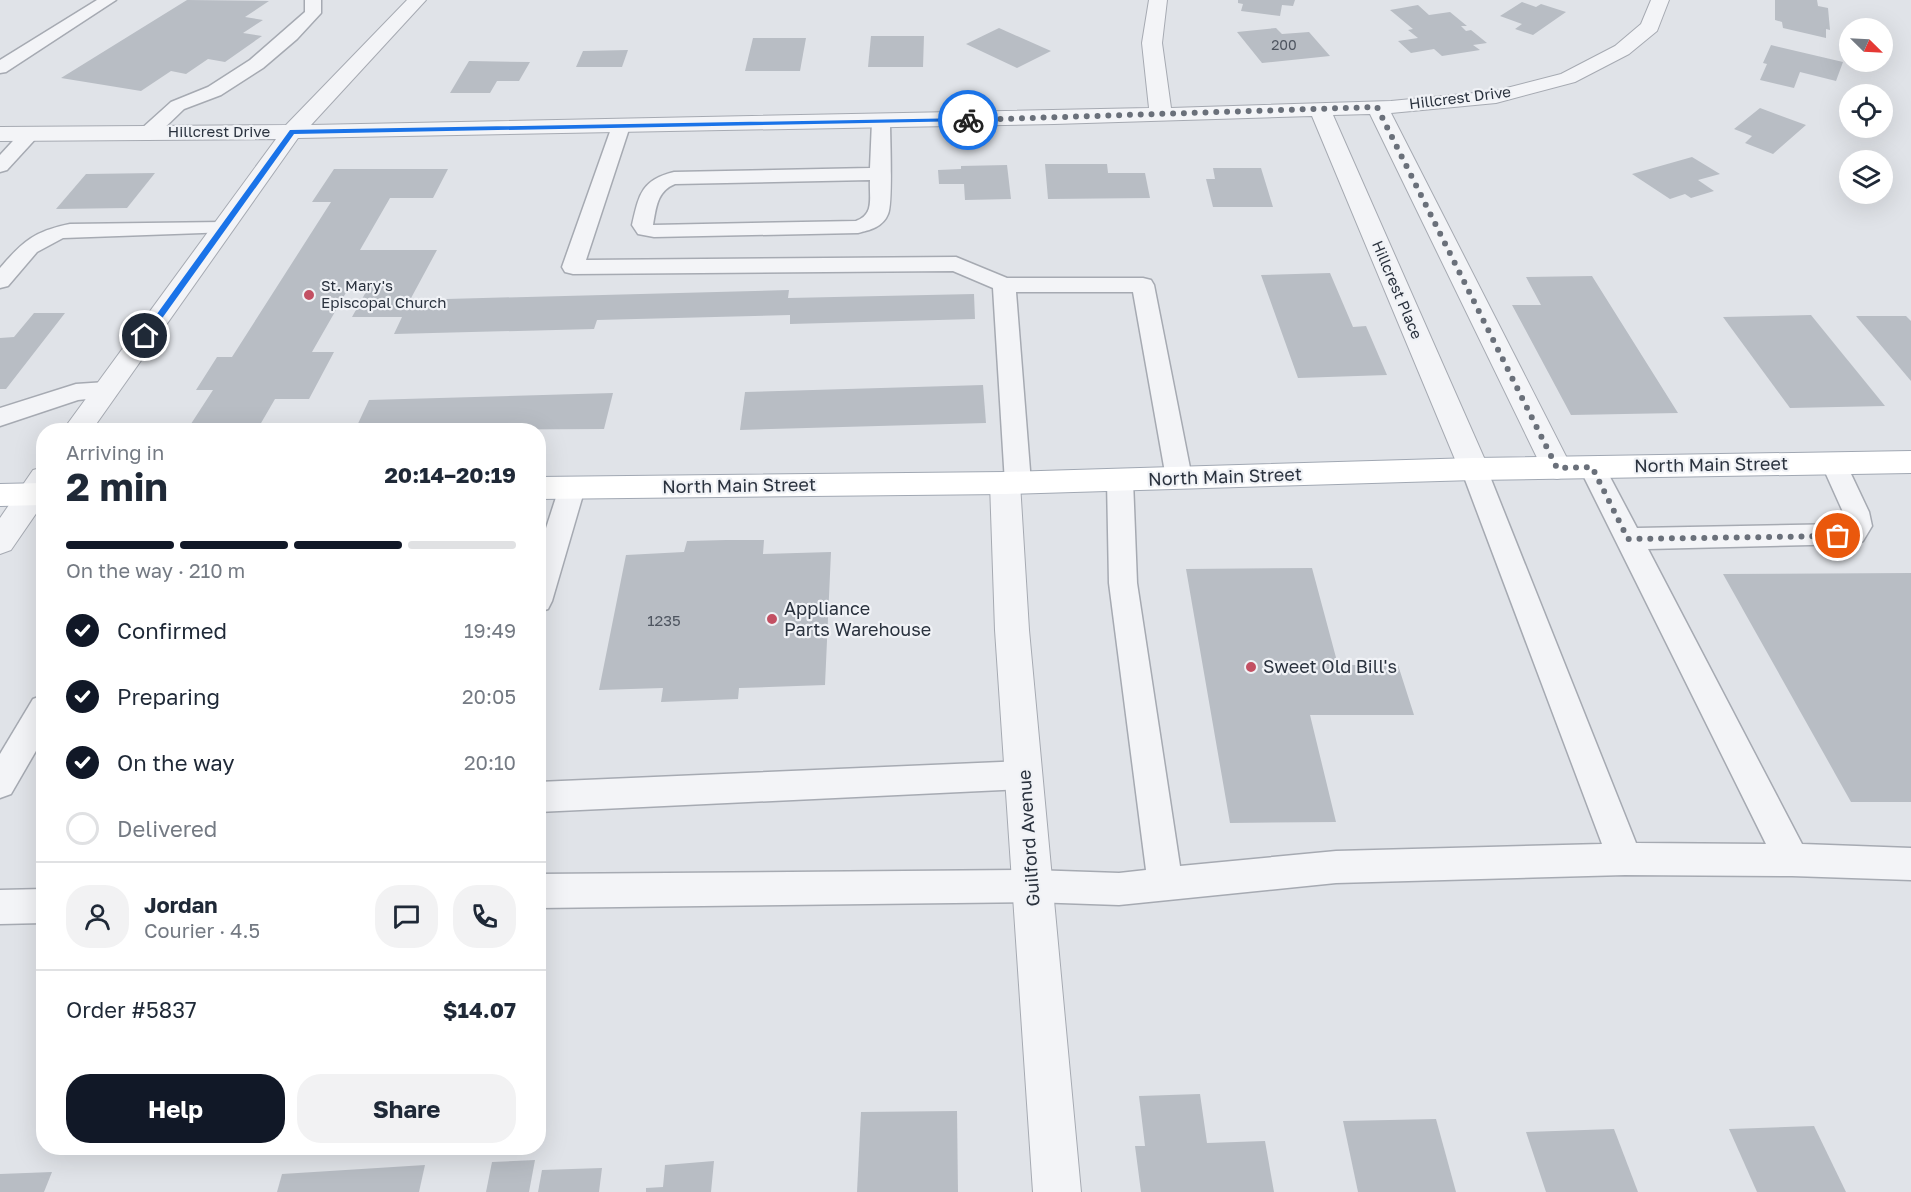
<!DOCTYPE html>
<html lang="en">
<head>
<meta charset="utf-8">
<style>
  :root { --surface:#fff; --page:#f2f2f3; --text:#1f2937; --muted:#747a83; --line:#e0e1e3; --accent:#111827 }
  body { margin:0; font-family:"Golos Text",sans-serif; background:var(--page); color:var(--text); height:100vh; display:flex; flex-direction:column; font-size:22px; white-space:nowrap }
  * { box-sizing:border-box; margin:0 }
  p { font-size:20px; color:var(--muted) }
  .icon { flex:none; width:33px; height:33px; fill:none; stroke:currentColor; stroke-width:2; stroke-linecap:round; stroke-linejoin:round }
  .map { position:relative; flex:1; overflow:hidden }
  .panel { position:absolute; left:36px; top:423px; width:510px; height:732px; display:flex; flex-direction:column; background:var(--surface); border-radius:24px; box-shadow:0 6px 24px #0002 }
  .panel>* { flex:none }
  .needle { width:39px; rotate:114deg }
  .controls { position:absolute; left:1839px; top:18px; display:grid; gap:12px }
  .controls a { display:grid; place-items:center; width:54px; height:54px; border-radius:50%; background:var(--surface); box-shadow:0 6px 24px #0002; font-size:30px }
  .pin { position:absolute; display:grid; place-items:center; width:51px; height:51px; color:#fff; margin:-26px; border:3px solid #fff; border-radius:50%; box-shadow:0 2px 6px #0007 }
  .courier { position:absolute; display:grid; place-items:center; width:60px; height:60px; margin:-30px; border:4px solid #1a73e8; border-radius:50%; background:#fff; color:#222; box-shadow:0 2px 8px #0007 }
  .overview em { font-style:normal; font-weight:700 }
  .overview div { display:flex; flex-direction:column-reverse }
  .overview { display:flex; align-items:center; justify-content:space-between; height:102px; padding:0 30px }
  h1 { font-size:39px; font-weight:700; line-height:45px }
  .bar { display:grid; grid-template-columns:repeat(4,1fr); gap:9px 6px; align-content:center; height:72px; padding:0 30px }
  .bar i { height:8px; border-radius:4px; background:var(--line) }
  .bar .active { background:var(--accent) }
  .bar p { grid-column:span 4 }
  .line { display:flex; align-items:center; gap:15px; padding:0 30px; border-top:2px solid var(--line) }
  .line div { flex:1 }
  .round { display:grid; place-items:center; flex:none; width:63px; height:63px; border-radius:24px; background:var(--page) }
  ol { padding:0 30px; list-style:none }
  li { display:flex; align-items:center; gap:18px; height:66px }
  li p { margin-inline-start:auto }
  li .icon { padding:6px; border-radius:50%; background:var(--accent); color:#fff; stroke-width:4 }
  li:last-child { color:var(--muted) }
  li i { width:33px; height:33px; border:3px solid var(--line); border-radius:50% }
  .cta { display:flex; gap:12px; margin-top:auto; padding:12px 30px }
  .cta a { flex:1; height:69px; border-radius:24px; background:var(--accent); color:#fff; font-size:24px; font-weight:700; line-height:69px; text-align:center }
  .cta a+a { background:var(--page); color:var(--text) }
  .map>svg:first-child { display:block }
</style>
</head>
<body>
<div class="map">
<svg width="1911" height="1192" viewBox="0 0 1911 1192">
  <rect width="100%" height="100%" fill="#e0e3e8"/>
  <g fill="#b8bdc4">
    <path d="M187,0L269,1L245,17L263,20L243,33L262,36L225,62L208,59L186,74L171,71L141,91L61,78Z"/>
    <path d="M1238,0H1295L1293,6L1282,5L1280,16L1241,11L1243,4L1238,3Z"/>
    <path d="M1775,0H1817L1818,6L1828,8L1830,30L1826,29V38L1783,28L1782,22L1775,20Z"/>
    <path d="M1522,2L1536,7L1541,4L1566,12L1533,35L1515,29L1522,24L1500,16Z"/>
    <path d="M1418,5L1429,15L1450,12L1467,26H1461L1466,31L1471,30L1487,43L1473,45L1480,50L1442,56L1434,49L1411,53L1398,41L1418,38L1408,30L1413,29L1390,10Z"/>
    <path d="M999,28L1051,51L1017,68L966,44Z"/>
    <path d="M1276,28L1282,34L1309,32L1330,56L1262,63L1237,32Z"/>
    <path d="M871,36H924L923,67H868Z"/>
    <path d="M753,38H806L800,71H745Z"/>
    <path d="M1771,45L1843,62L1836,81L1800,72L1794,88L1760,80L1767,64L1763,63Z"/>
    <path d="M628,50L622,67H576L583,51Z"/>
    <path d="M469,61L530,62L519,81H497L490,93H450Z"/>
    <path d="M1760,108L1806,125L1773,154L1745,143L1752,136L1734,129Z"/>
    <path d="M1692,157L1720,174L1698,180L1714,191L1691,198L1685,194L1670,199L1632,174Z"/>
    <path d="M1045,164H1107L1108,173H1145L1150,198L1048,199Z"/>
    <path d="M1007,165L1011,199L965,200L964,184H939L938,170L961,169V166Z"/>
    <path d="M1213,168H1261L1273,207H1213L1206,179H1215Z"/>
    <path d="M334,169H448L433,198H390L360,250H437L410,300L789,290L788,298L974,294L975,319L790,324V315L597,320L594,329L394,334L402,317H352L367,290L348,289L312,352H334L309,399H275L257,430H187L213,390H196L217,357H232L331,202H312Z"/>
    <path d="M155,173L127,208L56,209L86,174Z"/>
    <path d="M1330,273L1353,327L1366,326L1387,375L1298,378L1261,275Z"/>
    <path d="M1592,276L1678,413L1571,415L1512,305H1541L1526,277Z"/>
    <path d="M34,313H65L6,389H0V338L14,337Z"/>
    <path d="M1811,315L1885,406L1790,408L1723,317Z"/>
    <path d="M1856,316H1906L1911,321V381Z"/>
    <path d="M983,385L986,423L740,430L745,392Z"/>
    <path d="M613,393L604,429L355,430L369,400Z"/>
    <path d="M726,540H764L763,554L831,552L825,685L739,688L738,699L661,702L663,688L599,690L626,555L684,552L687,541Z"/>
    <path d="M1312,568L1338,665H1398L1414,715H1310L1336,822L1230,823L1186,569Z"/>
    <path d="M1911,573V802H1851L1723,574Z"/>
    <path d="M1200,1094L1207,1143L1265,1141L1274,1192H1141L1135,1146H1145L1139,1096Z"/>
    <path d="M957,1111L958,1192H857L861,1112Z"/>
    <path d="M1436,1119L1456,1192H1358L1343,1121Z"/>
    <path d="M1814,1126L1846,1192H1757L1729,1129Z"/>
    <path d="M1614,1129L1638,1192H1546L1526,1132Z"/>
    <path d="M535,1160L529,1192H486L492,1162Z"/>
    <path d="M714,1161L711,1192H646V1188L663,1187L665,1165Z"/>
    <path d="M425,1165L419,1192H277L282,1174Z"/>
    <path d="M602,1168L599,1192H538L542,1170Z"/>
    <path d="M52,1172L44,1192H0V1174Z"/>
  </g>
  <g fill="none" stroke-linecap="round" stroke-linejoin="round">
    <g stroke="#a6aab2" stroke-width="3">
      <g id="lane">
        <path d="M97,0H116L6,72L0,73V60Z"/>
        <path d="M305,0H321V13L297,39L263,68L221,95L184,109L155,137H141L139,133L141,129L171,102L208,87L250,60L305,12Z"/>
        <path d="M881,115L888,117L890,121C890,137 893,204 888,214C883,227 870,230 858,233L654,237L638,234L632,225C639,195 641,180 674,172L870,168L872,121L874,117ZM870,180C869,198 875,214 856,221L653,225C656,208 657,191 675,184Z"/>
        <path d="M621,120L628,122L630,126L586,260L956,257L1007,278H1143L1151,280L1154,285L1192,478L1188,485L1179,487L1170,485L1166,478L1133,292H1016L1031,483L1027,490L1018,492L1009,490L1005,483L993,288L953,271L573,274L565,272L562,267L612,126L614,122Z"/>
        <path d="M30,128L37,130L40,134L7,170L0,172V155L23,130Z"/>
        <path d="M223,222L230,224L233,228L230,232L63,238L37,252L8,286L0,288V268C23,241 35,231 70,224Z"/>
        <path d="M106,382L115,384L118,390L115,396L78,400L0,426V408L76,384Z"/>
        <path d="M1834,454L1843,457L1869,512L1872,526L1863,541L1853,544L1648,549L1802,844L1911,848V880L1792,876L1625,875L1336,883L1119,905L1032,902L538,908V874L1032,870L1119,873L1146,870L1109,583L1107,480L1111,473L1120,471L1129,473L1133,480L1137,583L1180,866L1336,851L1602,844L1461,469L1465,462L1474,460L1483,462L1487,469L1636,843L1766,844L1579,467L1583,460L1592,458L1601,460L1637,528L1844,524L1843,512L1821,463L1825,457Z"/>
        <path d="M572,478L581,481L585,488L552,601L548,609L538,612V553L559,488L563,481Z"/>
        <path d="M44,695V737L11,794L0,798V754L33,699Z"/>
        <path d="M1024,761L1035,765L1040,775L1035,785L1024,789L538,812V782Z"/>
        <path d="M44,889V923L0,924V890Z"/>
      </g>
    </g>
    <g stroke="#a6aab2" stroke-width="2">
      <g id="street">
        <path d="M407,0H426L311,125L1149,108L1142,43L1149,0H1167L1162,43L1171,108L1391,101L1495,91L1561,74L1615,46L1641,24L1651,0H1669L1657,31L1629,54L1575,82L1496,103L1391,113L1572,468L1568,476L1557,479L1546,476L1542,468L1370,114L1333,115L1489,469L1485,477L1474,480L1463,477L1459,469L1312,116L1054,124L298,138L92,430H63L276,139L0,141V127L286,125Z"/>
        <path d="M44,467V502L11,550L0,554V518L33,470Z"/>
        <path d="M1005,472L1016,475L1020,483L1029,630L1081,1192H1033L995,630L990,483L994,475Z"/>
      </g>
    </g>
    <g stroke="#a1a8b3" stroke-width="2">
      <g id="primary">
        <path d="M1911,451V473L1474,480L1005,494L538,499V477L1005,472L1474,458Z"/>
        <path d="M44,483V505L0,506V484Z"/>
      </g>
    </g>
    <use href="#lane" fill="#f3f4f7" fill-rule="evenodd"/>
    <use href="#street" fill="#f3f4f7" fill-rule="evenodd"/>
    <use href="#primary" fill="#fff" fill-rule="evenodd"/>
  </g>
  <path fill="#1a73e8" d="M968,118L970,121L294,134L148,338L141,336L290,130Z"/>
  <g fill="none" stroke-linecap="round" stroke-linejoin="round">
    <path stroke="#6a707a" stroke-width="6" stroke-dasharray="0 10.8" d="M968,120L1377,107L1557,468L1592,467L1628,539L1838,536"/>
  </g>
  <g fill="#c35063" stroke="#f0f2f6" stroke-width="2">
    <circle cx="309" cy="295" r="6"/>
    <circle cx="772" cy="619" r="6"/>
    <circle cx="1251" cy="667" r="6"/>
  </g>
  <g text-anchor="middle" stroke-width="4.5" stroke-linejoin="round" paint-order="stroke">
    <g font-size="14" fill="#4e5560">
      <text x="1284" y="50">200</text>
    </g>
    <g font-size="15" fill="#2a323e" stroke="#f0f2f6">
      <text transform="translate(1460 98) rotate(-7)" y="5">Hillcrest Drive</text>
      <text x="219" y="137">Hillcrest Drive</text>
      <text transform="translate(1397 290) rotate(67)" y="5">Hillcrest Place</text>
    </g>
    <g font-size="15" fill="#2a323e" stroke="#f0f2f6" text-anchor="start">
      <text x="321" y="291">St. Mary's<tspan x="321" dy="17">Episcopal Church</tspan></text>
    </g>
    <g font-size="15" fill="#4e5560">
      <text x="664" y="626">1235</text>
    </g>
    <g font-size="18" fill="#2a323e" stroke="#f0f2f6">
      <text transform="translate(1711 465) rotate(-1)" y="6">North Main Street</text>
      <text transform="translate(1225 477) rotate(-2)" y="6">North Main Street</text>
      <text transform="translate(739 486) rotate(-1)" y="6">North Main Street</text>
      <text transform="translate(1029 838) rotate(-94)" y="6">Guilford Avenue</text>
    </g>
    <g font-size="18" fill="#2a323e" stroke="#f0f2f6" text-anchor="start">
      <text x="784" y="615">Appliance<tspan x="784" dy="21">Parts Warehouse</tspan></text>
      <text x="1263" y="673">Sweet Old Bill's</text>
    </g>
  </g>
</svg>
<div class="controls">
<a><svg class="needle" viewBox="-14 -14 28 28"><path d="M0-13l5 13h-10z" fill="#e53935"/><path d="M0 13l5-13h-10z" fill="#747a83"/></svg></a>
<a><svg class="icon" aria-label="locate" viewBox="0 0 24 24"><circle cx="12" cy="12" r="6"/><path d="M12 2v4M12 18v4M2 12h4M18 12h4"/></svg></a>
<a><svg class="icon" aria-label="layers" viewBox="0 0 24 24"><path d="M12 4l9 5-9 5-9-5zM3 14l9 5 9-5"/></svg></a>
</div>
<div class="pin" style="left:1838px;top:536px;background:#ea580c"><svg class="icon" aria-label="bag" viewBox="0 0 24 24"><path d="M5 8h14l-1 12H6zM9 8a3 3 0 0 1 6 0"/></svg></div>
<div class="pin" style="left:145px;top:336px;background:#1f2937"><svg class="icon" aria-label="home" viewBox="0 0 24 24"><path d="M3 11l9-7 9 7M6 9v11h12V9"/></svg></div>
<div class="courier" style="left:968px;top:120px"><svg class="icon" aria-label="bike" viewBox="0 0 24 24"><circle cx="6" cy="16" r="4"/><circle cx="18" cy="16" r="4"/><path d="M6 16l4-8h5l3 8M10 8l3 8H6M13 5h3"/></svg></div>
<section class="panel">
<div class="overview"><div><h1>2 min</h1><p>Arriving in</p></div><em>20:14–20:19</em></div>
<div class="bar"><i class="active"></i><i class="active"></i><i class="active"></i><i></i><p>On the way · 210 m</p></div>
<ol>
<li><svg class="icon" aria-label="check" viewBox="0 0 24 24"><path d="M5 12l5 5 9-10"/></svg>Confirmed<p>19:49</p></li>
<li><svg class="icon" aria-label="check" viewBox="0 0 24 24"><path d="M5 12l5 5 9-10"/></svg>Preparing<p>20:05</p></li>
<li><svg class="icon" aria-label="check" viewBox="0 0 24 24"><path d="M5 12l5 5 9-10"/></svg>On the way<p>20:10</p></li>
<li><i></i>Delivered</li>
</ol>
<div class="line" style="height:108px"><a class="round"><svg class="icon" aria-label="person" viewBox="0 0 24 24"><circle cx="12" cy="8" r="4"/><path d="M4 21q1-7 8-7t8 7"/></svg></a><div><b>Jordan</b><p>Courier · 4.5</p></div><a class="round"><svg class="icon" aria-label="chat" viewBox="0 0 24 24"><path d="M4 5h16v11H9l-5 4z"/></svg></a><a class="round"><svg class="icon" aria-label="phone" viewBox="0 0 24 24"><path d="M5 4h4l2 5-3 2q2 4 5 5l2-3 5 2v4C11 20 4 13 5 4z"/></svg></a></div>
<div class="line" style="height:78px"><div>Order #5837</div><b>$14.07</b></div>
<div class="cta"><a>Help</a><a>Share</a></div>
</section>
</div>
</body>
</html>
